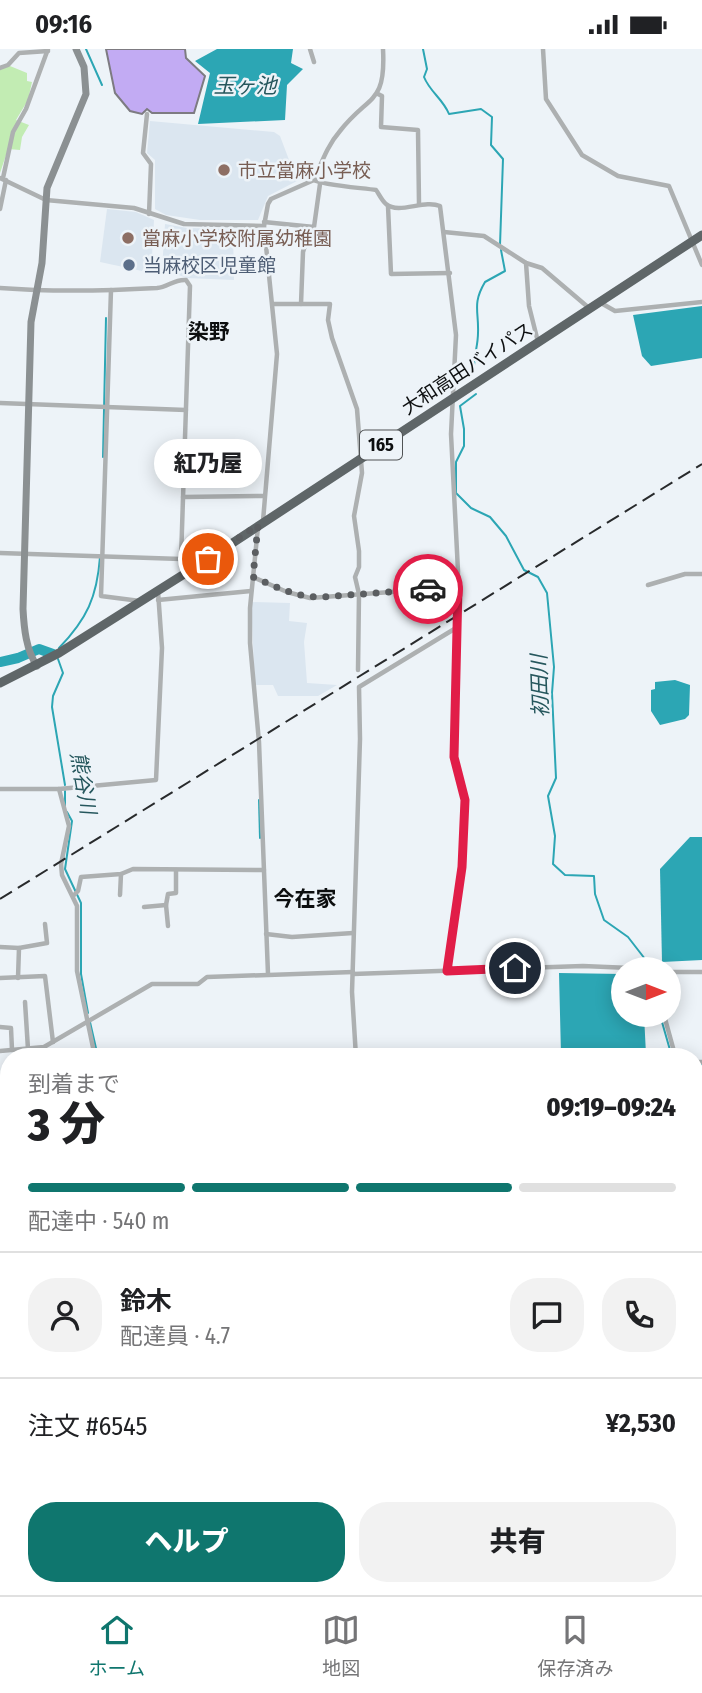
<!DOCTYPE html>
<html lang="ja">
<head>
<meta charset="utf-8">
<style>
  :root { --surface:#fff; --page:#f2f2f2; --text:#202124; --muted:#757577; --line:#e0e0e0; --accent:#0f766e }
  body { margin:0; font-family:"Fira Sans Condensed","Noto Sans JP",sans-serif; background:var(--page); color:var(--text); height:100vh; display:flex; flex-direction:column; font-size:26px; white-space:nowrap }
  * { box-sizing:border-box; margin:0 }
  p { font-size:23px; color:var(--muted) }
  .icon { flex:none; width:38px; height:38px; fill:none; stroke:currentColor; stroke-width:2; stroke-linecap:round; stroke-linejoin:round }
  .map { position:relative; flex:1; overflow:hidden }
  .sheet { position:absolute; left:0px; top:999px; width:704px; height:548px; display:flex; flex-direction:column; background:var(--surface); border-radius:28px 28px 0 0; box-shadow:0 4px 18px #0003 }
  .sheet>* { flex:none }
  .needle { width:46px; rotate:90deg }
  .tools { position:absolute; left:611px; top:908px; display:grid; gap:14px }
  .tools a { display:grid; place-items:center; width:70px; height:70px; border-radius:50%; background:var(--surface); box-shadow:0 4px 18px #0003; font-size:35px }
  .pin { position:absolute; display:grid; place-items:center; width:60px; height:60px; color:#fff; margin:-30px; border:4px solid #fff; border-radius:50%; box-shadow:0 2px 7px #0007 }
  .courier { position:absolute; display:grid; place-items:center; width:70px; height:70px; margin:-35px; border:5px solid #e11d48; border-radius:50%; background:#fff; color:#222; box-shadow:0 2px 9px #0007 }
  .bubble { position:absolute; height:49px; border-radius:24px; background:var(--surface); box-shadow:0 4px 18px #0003; font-size:23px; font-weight:800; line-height:49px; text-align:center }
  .overview em { font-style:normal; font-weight:800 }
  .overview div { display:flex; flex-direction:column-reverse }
  .overview { display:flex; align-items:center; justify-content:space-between; height:119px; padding:0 28px }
  h1 { font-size:46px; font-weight:800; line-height:52px }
  .bar { display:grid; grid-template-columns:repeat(4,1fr); gap:10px 7px; align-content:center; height:84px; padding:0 28px }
  .bar i { height:9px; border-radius:5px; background:var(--line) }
  .bar .active { background:var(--accent) }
  .bar p { grid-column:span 4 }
  .line { display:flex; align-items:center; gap:18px; padding:0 28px; border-top:2px solid var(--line) }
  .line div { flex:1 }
  .round { display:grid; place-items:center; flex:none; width:74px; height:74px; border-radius:28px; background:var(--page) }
  .button { display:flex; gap:14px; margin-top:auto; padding:14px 28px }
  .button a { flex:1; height:80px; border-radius:28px; background:var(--accent); color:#fff; font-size:28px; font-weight:800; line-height:80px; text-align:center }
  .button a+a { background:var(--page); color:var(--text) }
  .status { display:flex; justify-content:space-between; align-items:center; height:49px; padding:0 35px; background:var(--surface); direction:ltr }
  .status svg { height:19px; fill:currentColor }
  .tabs { display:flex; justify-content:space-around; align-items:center; height:98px; border-top:2px solid var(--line); background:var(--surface); font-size:19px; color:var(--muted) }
  .tabs a { display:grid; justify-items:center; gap:4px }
  .tabs .active { color:var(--accent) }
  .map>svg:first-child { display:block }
</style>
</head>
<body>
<div class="status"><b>09:16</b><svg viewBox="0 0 49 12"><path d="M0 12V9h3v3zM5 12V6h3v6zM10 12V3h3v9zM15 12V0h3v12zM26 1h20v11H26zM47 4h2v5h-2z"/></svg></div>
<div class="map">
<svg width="702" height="1546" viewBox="0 0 702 1546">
  <rect width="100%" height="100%" fill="#edf3f8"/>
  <g fill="#dbe6f0">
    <path d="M150,72L274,83L280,87L297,132L268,147L258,171H200L166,166L155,160V111L147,104Z"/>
    <path d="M107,160L136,163L154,171L152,207L142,222L100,213Z"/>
    <path d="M165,175L187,179L233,180L234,231L187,229L162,220Z"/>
    <path d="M251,553L290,554L289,572L307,574L304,593L307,634L337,636L318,647H278L273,636H255Z"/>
  </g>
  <path fill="#c2ecb3" d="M10,17L27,24V32L32,33L28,51L16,71L29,76L22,88L20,101L8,100L0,124V20Z"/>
  <g fill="#2ca6b4">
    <path d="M217,0H293L291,14L303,20L287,36L285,71L198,75L210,24L195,12Z"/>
    <path d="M702,257V309L651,317L642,307L633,266Z"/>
    <path d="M675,631L690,636L689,666L685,670L660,676L651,662V641L655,640V633Z"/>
    <path d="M690,788H702V911L662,913L660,820Z"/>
    <path d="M559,924L623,925V966H644L646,1005L561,1006Z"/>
  </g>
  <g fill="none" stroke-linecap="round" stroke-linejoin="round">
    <g stroke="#2ca6b4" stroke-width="2">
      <path d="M86,0L102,36"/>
      <path d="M423,0L427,20L424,28C430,43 443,50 449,65L481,60L492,68L491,96L503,110L500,196"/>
      <path d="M474,324C473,308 478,298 478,284C479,262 472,255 485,233L505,222L501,201"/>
      <path d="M476,345L460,357L464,380V397L456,413V444L471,459L490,468L506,487L524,521L538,528L547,544L554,618L552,644L556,729L548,747L555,787L553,815L565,826L594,827L595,845L604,871L628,888L652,919"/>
      <path d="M103,408L106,269"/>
      <path d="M59,599C87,570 97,548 100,508"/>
      <path d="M58,610L63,624L53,647L52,658L65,736"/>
      <path d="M65,742V757"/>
      <path d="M259,751L260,789"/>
      <path d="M67,763L72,772L65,820L81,854V925L88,964"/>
      <path d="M660,966L672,1008"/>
      <path d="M90,973L98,1008"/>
      <path d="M695,1016H702"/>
      <path d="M695,1510H702"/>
      <path d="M364,1546L365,1538"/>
    </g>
    <path stroke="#2ca6b4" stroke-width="10" d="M0,613L18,609L39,600L53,605"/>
  </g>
  <path fill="#c2abf3" stroke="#7d7b81" stroke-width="2" d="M106,0H185L186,9L205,27L194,64H152L147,60L142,65L130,62L115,44Z"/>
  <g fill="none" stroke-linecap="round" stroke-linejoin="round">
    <g stroke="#adb0b1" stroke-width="4.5">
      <path d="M310,0L314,13"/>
      <path d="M543,0L546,50L582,106L618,127L669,137L702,216"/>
      <path d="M0,19L8,16L19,4L48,2"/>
      <path d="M378,45L382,47L381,78L418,81L419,155"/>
      <path d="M147,65L143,104L151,115L149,165"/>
      <path d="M0,129L46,151L134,159L184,175L264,177"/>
      <path d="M3,129L13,83L26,60L48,0"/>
      <path d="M314,131C321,136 363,139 376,141C379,145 382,152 386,155C399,166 424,150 440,157L456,286L451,385L458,522L456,579L359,638L360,690L352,943L356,1008"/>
      <path d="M388,157L391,225L450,224"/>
      <path d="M0,160L6,131"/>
      <path d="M264,173L314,178L320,135"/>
      <path d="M444,183L484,187L526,214L529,257L538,293"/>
      <path d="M526,214L542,219L589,259"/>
      <path d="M0,239C52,243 104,242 157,239C168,238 174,230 186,231L190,237L181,510L185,523"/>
      <path d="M111,241L101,547L140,552"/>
      <path d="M601,254L615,262L702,253"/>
      <path d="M273,255H330L328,271L332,289L357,360L362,424L354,467L359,502V518L355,528L359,545L358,621"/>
      <path d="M301,255L303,203L310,179"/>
      <path d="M0,354L186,361"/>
      <path d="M183,448L264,447"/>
      <path d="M263,472L277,305L264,177L268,155L271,150L314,131C322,113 327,97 340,82C369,45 386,56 383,0"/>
      <path d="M258,478L250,559V594L259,693L268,925"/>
      <path d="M0,504L181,510"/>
      <path d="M253,528L287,543L310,549L458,538"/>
      <path d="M648,536L685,525H702"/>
      <path d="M158,551L251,542"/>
      <path d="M0,740H59L156,731L162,599L158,542"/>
      <path d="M59,740L69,777L61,815L62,826L77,857V922L95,1008"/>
      <path d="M120,846L121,825"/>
      <path d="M73,847L78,842L81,828L121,825L133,820L264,821"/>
      <path d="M166,856L168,845L176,844V821"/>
      <path d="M144,858L166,856L168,877"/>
      <path d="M266,885L292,888L353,884"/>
      <path d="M0,898L19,899L47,894L45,875"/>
      <path d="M447,922L462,818L465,751L454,708L456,580"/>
      <path d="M668,923H702"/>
      <path d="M353,925L583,917L654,920"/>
      <path d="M0,929L45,927L53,993"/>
      <path d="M18,929L19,899"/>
      <path d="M25,953L28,1000"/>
      <path d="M664,966L675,1006L679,1008"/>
      <path d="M0,978L11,979L12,1001"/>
      <path d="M0,1002L44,998L152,935H198L207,928L353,923"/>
      <path d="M695,1013H702"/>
      <path d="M1,1105L4,1143"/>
      <path d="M695,1117H702"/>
      <path d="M695,1215H702"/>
      <path d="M0,1224L9,1223"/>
      <path d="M695,1428H702"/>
      <path d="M695,1489H702"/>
      <path d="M695,1513H702"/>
      <path d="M169,1538L170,1546"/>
      <path d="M384,1538V1546"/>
      <path d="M417,1538L418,1546"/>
      <path d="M468,1538V1546"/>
    </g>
    <path stroke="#8b9092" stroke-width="7" d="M37,617C26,601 24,579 23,560L31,273L42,214L47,139L86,45L84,18L76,0"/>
    <g stroke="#5f6668" stroke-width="9">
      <path d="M0,634L59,604L208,510L702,186"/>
      <path d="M695,1315H702"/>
      <path d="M0,1472H9"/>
    </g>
    <path stroke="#282a2c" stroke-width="2" stroke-dasharray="14 7" stroke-linecap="butt" d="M0,850L702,415"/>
  </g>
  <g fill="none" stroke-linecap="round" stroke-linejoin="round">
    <path stroke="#5b5e61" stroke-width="7" stroke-dasharray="0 12.6" d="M208,510L258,476L253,528C276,538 298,549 323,548L428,540"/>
    <path stroke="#e11d48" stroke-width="9" d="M428,540L458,538L454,708L465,751L462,818L447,922L515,919"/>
  </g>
  <g fill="#8d6e63" stroke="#edf3f8" stroke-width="2.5">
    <circle cx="224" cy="121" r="7"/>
    <circle cx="128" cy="189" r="7"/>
  </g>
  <circle fill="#5c6f8a" stroke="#edf3f8" stroke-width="2.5" cx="129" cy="216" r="7"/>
  <g text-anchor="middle" stroke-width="5" stroke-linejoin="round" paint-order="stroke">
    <rect fill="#edf3f8" stroke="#505355" stroke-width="2" x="360" y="381.5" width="42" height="29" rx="5"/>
    <g font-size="18" font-weight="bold" fill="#0c0e0f">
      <text x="381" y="402">165</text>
    </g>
    <g font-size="19" fill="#785e54" stroke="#edf3f8" text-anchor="start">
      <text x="238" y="128">市立當麻小学校</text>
      <text x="142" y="196">當麻小学校附属幼稚園</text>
    </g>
    <g font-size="19" fill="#4e5e75" stroke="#edf3f8" text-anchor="start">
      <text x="143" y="223">当麻校区児童館</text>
    </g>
    <g font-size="19" fill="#0c0e0f" stroke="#edf3f8">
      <text transform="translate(467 319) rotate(-33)" y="7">大和高田バイパス</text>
    </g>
    <g font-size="21" font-style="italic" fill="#26575d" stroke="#edf3f8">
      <text x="245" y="44">玉ヶ池</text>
      <text transform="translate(540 637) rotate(-92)" y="7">初田川</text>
      <text transform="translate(83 734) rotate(80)" y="7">熊谷川</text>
    </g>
    <g font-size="21" font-weight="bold" fill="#0c0e0f" stroke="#edf3f8">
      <text x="209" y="290">染野</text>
      <text x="305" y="857">今在家</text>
    </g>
  </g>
</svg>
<div class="tools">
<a><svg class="needle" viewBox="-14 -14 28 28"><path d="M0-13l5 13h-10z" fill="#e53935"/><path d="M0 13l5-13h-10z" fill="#757577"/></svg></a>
</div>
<div class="pin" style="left:208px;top:510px;background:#ea580c"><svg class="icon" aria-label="bag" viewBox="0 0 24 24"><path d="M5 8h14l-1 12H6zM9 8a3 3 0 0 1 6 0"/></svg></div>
<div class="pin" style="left:515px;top:919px;background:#1f2937"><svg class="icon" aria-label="home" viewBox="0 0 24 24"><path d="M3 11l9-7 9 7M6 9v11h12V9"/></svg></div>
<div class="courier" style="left:428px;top:540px"><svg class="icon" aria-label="car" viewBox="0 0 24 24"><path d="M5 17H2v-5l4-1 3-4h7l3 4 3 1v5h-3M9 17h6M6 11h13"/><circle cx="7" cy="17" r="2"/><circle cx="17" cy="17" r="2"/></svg></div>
<div class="bubble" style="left:154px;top:390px;width:108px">紅乃屋</div>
<section class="sheet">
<div class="overview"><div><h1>3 分</h1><p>到着まで</p></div><em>09:19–09:24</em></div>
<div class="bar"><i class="active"></i><i class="active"></i><i class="active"></i><i></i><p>配達中 · 540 m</p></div>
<div class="line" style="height:126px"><a class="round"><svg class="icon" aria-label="person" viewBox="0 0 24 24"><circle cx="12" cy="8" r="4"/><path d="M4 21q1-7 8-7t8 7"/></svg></a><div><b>鈴木</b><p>配達員 · 4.7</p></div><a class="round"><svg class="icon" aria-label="chat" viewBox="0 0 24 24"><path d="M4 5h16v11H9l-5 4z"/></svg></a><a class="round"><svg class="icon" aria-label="phone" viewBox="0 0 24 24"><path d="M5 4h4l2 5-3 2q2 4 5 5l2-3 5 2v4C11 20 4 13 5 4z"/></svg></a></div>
<div class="line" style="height:91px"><div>注文 #6545</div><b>¥2,530</b></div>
<div class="button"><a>ヘルプ</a><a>共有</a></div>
</section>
</div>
<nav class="tabs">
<a class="active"><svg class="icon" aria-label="home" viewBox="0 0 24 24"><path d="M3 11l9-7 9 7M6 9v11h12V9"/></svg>ホーム</a>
<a><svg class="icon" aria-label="map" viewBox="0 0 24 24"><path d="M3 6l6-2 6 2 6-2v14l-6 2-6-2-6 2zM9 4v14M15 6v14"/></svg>地図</a>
<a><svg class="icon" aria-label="saved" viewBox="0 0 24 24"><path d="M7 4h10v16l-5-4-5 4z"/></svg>保存済み</a>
</nav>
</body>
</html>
